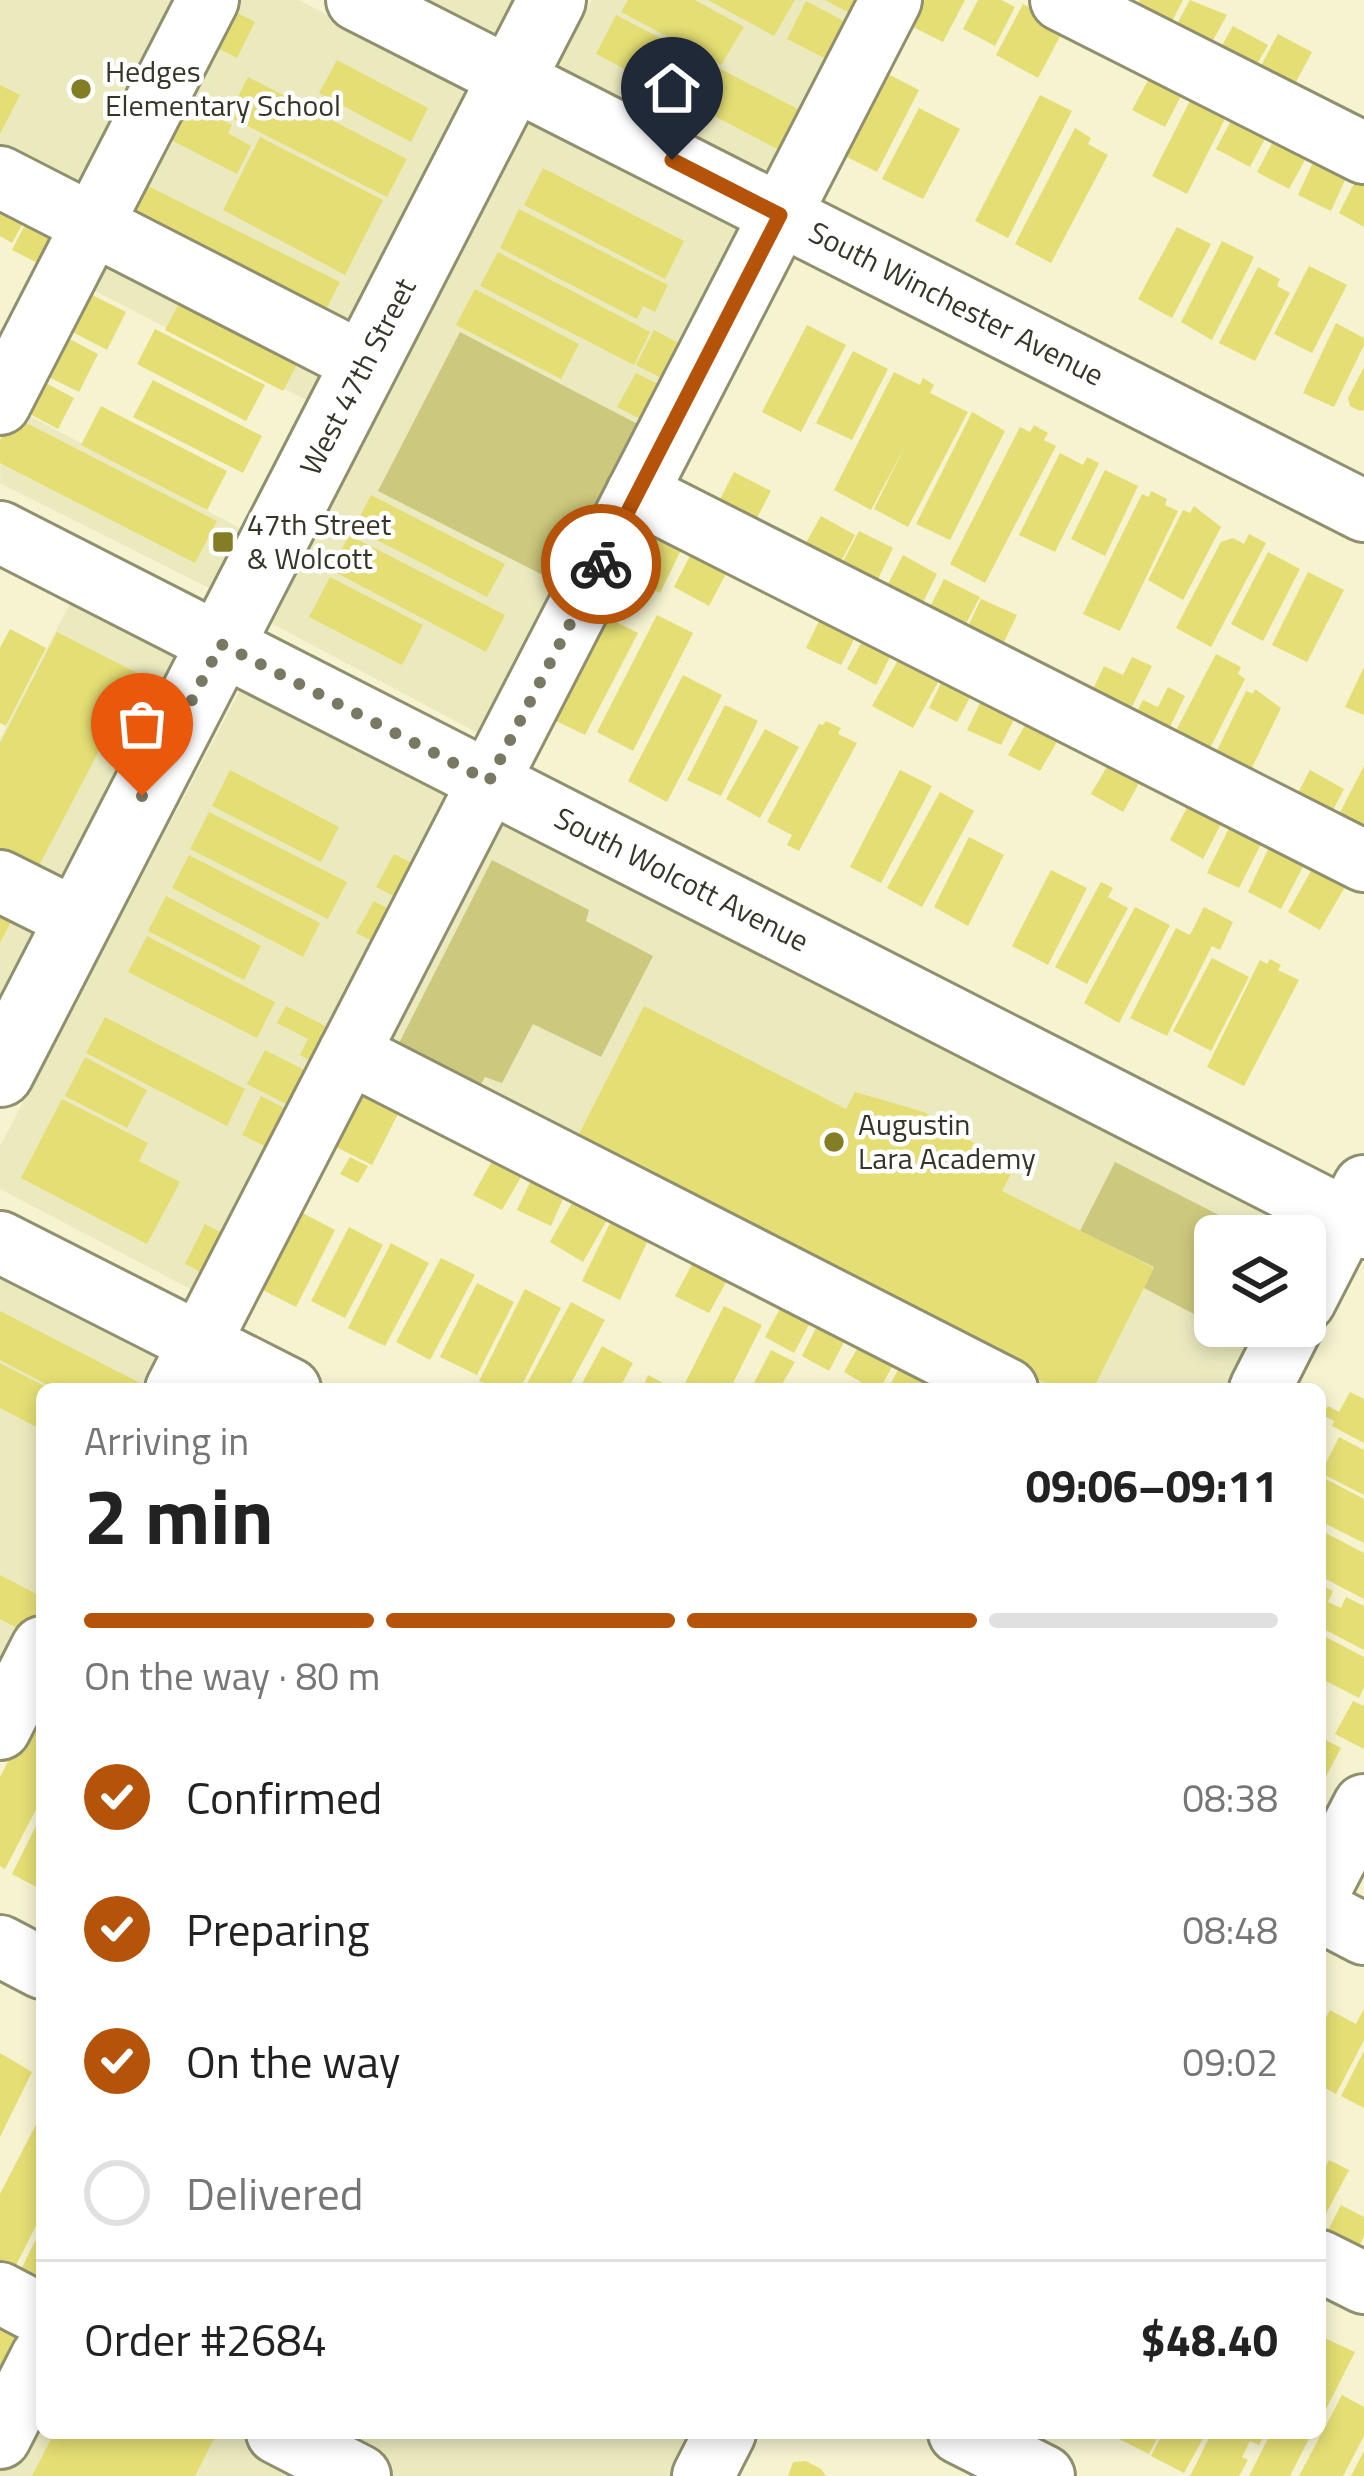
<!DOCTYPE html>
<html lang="en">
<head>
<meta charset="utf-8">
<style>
  :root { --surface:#fff; --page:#f2f2f2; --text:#222; --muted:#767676; --line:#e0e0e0; --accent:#b45309 }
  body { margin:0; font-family:"Titillium Web",sans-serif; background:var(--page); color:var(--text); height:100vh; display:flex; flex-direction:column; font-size:45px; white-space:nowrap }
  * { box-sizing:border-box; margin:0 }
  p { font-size:39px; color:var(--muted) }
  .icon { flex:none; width:66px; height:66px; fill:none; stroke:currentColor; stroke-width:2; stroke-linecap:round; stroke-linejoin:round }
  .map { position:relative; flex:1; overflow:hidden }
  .panel { position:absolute; left:36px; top:1383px; width:1290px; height:1056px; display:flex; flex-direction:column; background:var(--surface); border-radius:18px; box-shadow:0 6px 18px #0003 }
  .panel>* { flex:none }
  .buttons { position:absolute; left:1194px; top:1215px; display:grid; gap:24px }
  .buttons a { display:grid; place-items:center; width:132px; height:132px; border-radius:18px; background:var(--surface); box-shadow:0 6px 18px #0003; font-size:60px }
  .pin { position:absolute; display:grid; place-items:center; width:102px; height:102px; color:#fff; margin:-123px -51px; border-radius:50% 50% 50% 0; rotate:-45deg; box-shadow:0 0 12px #0007 }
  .pin .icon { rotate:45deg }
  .courier { position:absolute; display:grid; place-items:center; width:120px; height:120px; margin:-60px; border:9px solid #b45309; border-radius:50%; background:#fff; color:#222; box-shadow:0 3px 15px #0007 }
  .headline em { font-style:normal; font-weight:700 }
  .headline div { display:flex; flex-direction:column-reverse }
  .headline { display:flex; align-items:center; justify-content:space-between; height:204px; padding:0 48px }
  h1 { font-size:78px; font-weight:700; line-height:90px }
  .bar { display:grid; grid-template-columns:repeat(4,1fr); gap:18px 12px; align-content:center; height:144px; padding:0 48px }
  .bar i { height:15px; border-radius:9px; background:var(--line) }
  .bar .active { background:var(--accent) }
  .bar p { grid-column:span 4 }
  .line { display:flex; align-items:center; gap:30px; padding:0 48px; border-top:3px solid var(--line) }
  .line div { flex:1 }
  ol { padding:0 48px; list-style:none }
  li { display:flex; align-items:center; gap:36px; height:132px }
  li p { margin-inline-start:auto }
  li .icon { padding:12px; border-radius:50%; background:var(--accent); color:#fff; stroke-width:4 }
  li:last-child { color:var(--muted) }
  li i { width:66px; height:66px; border:6px solid var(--line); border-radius:50% }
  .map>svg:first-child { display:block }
</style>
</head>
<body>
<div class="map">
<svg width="1364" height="2476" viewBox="0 0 1364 2476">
  <rect width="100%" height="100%" fill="#f5f3d0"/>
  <g fill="#ebeabf">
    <path d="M0,0H299L469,90L310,402L66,276L0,177Z"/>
    <path d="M426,0H514L496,36Z"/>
    <path d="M592,0H891L796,186L555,68Z"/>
    <path d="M532,114L768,239L506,748L271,623Z"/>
    <path d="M2,401L243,530L211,589L0,483Z"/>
    <path d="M71,602L187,660L0,1029V739Z"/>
    <path d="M246,679L1317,1231L1305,1236H1215V1326H1268L1235,1389H1007L349,1054L219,1304L0,1189V1146Z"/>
    <path d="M0,1274L185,1370L176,1389H42V1647L0,1729Z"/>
    <path d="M42,2356V2433H694L671,2476H0V2438Z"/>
  </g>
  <g fill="#ccc87d">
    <path d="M460,332L655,433L574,591L378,491Z"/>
    <path d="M492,860L589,910L586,921L653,956L601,1057L533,1024L502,1083L485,1077L477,1091L395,1051Z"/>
    <path d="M1115,1162L1260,1236H1215V1325L1144,1288L1154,1267L1080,1231Z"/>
  </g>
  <g fill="#e5de74">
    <path d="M628,0H695L744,27L721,65L621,12Z"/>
    <path d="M708,0H795L774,36Z"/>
    <path d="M825,0H878L866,22Z"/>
    <path d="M917,0H965L943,42L905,23Z"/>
    <path d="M978,0H1001L1015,7L995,46L963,29Z"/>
    <path d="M1140,0H1183L1168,29L1134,10Z"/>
    <path d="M1190,0L1227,15L1207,51L1172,33Z"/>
    <path d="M806,1L861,30L842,67L787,39Z"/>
    <path d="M219,3L255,22L237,58L200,39Z"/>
    <path d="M1023,4L1065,27L1038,78L996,55Z"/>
    <path d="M616,15L823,122L802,162L596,54Z"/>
    <path d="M1233,26L1268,45L1250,76L1216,56Z"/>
    <path d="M1278,34L1312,52L1291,91L1257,73Z"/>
    <path d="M337,60L428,108L411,142L319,93Z"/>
    <path d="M882,71L919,90L877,172L839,153Z"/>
    <path d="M1151,75L1183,92L1165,127L1132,110Z"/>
    <path d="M248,77L407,159L387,197L228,116Z"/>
    <path d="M0,85L20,95L0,134Z"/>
    <path d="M1196,89L1231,107L1187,194L1152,176Z"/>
    <path d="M169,93L232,125L228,133L251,146L237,174L150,129Z"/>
    <path d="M1040,95L1072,111L1008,238L975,221Z"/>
    <path d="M919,108L960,129L923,199L882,179Z"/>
    <path d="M1235,113L1269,131L1250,167L1216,149Z"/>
    <path d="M1075,128L1091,138L1088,144L1108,155L1051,263L1015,244Z"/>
    <path d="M1277,134L1310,151L1289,189L1257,172Z"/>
    <path d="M260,137L383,200L345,275L223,210Z"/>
    <path d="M1317,154L1350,169L1331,211L1298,195Z"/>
    <path d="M543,168L684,241L665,279L524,205Z"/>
    <path d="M1358,176L1364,179V227L1339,213Z"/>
    <path d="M130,177L340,282L319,323L110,216Z"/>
    <path d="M0,194L31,209L12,243L0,236Z"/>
    <path d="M519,209L668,285L655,312L643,306L637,319L500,248Z"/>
    <path d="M30,215L74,238L55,272L12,250Z"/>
    <path d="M1177,227L1211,244L1172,318L1138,299Z"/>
    <path d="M1222,241L1254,257L1212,340L1181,322Z"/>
    <path d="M498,252L650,332L634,365L480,286Z"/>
    <path d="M1309,266L1347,285L1312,353L1274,334Z"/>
    <path d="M1258,267L1280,279L1277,286L1290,293L1255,361L1219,343Z"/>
    <path d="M80,289L126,312L107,350L61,326Z"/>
    <path d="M475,289L579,344L561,379L456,325Z"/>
    <path d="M186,290L304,351L283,391L165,330Z"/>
    <path d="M1336,323L1364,338V345L1334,407L1303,393Z"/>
    <path d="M807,325L846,345L801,432L762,412Z"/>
    <path d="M155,329L265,385L246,421L137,364Z"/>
    <path d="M654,330L698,353L680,388L636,365Z"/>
    <path d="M60,334L98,354L79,392L41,373Z"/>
    <path d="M853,351L888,369L852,440L816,423Z"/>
    <path d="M1364,367V410L1360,411L1350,406L1348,398Z"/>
    <path d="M894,372L920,385L923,378L934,385L930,393L968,412L908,527L874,509L904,448L871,510L834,490Z"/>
    <path d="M636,373L674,392L656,427L617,407Z"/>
    <path d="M40,380L74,398L58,429L24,411Z"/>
    <path d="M153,380L262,436L243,473L133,417Z"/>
    <path d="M101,406L227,471L207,510L81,445Z"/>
    <path d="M972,412L1005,431L950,540L916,524Z"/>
    <path d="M13,416L217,521L195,563L0,463V440Z"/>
    <path d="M1034,425L1048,433L1044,440L1056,446L985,583L950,564L1020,427L1030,432Z"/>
    <path d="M1060,453L1083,465L1087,457L1099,463L1055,552L1019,535Z"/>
    <path d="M1105,470L1138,486L1105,556L1071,539Z"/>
    <path d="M734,472L771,491L747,537L711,517Z"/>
    <path d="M1151,491L1167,499L1165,505L1178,511L1120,631L1083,614L1142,494L1149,497Z"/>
    <path d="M371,495L505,564L487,597L354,528Z"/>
    <path d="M1194,506L1221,527L1183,600L1148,580L1183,510L1190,513Z"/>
    <path d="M821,516L855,535L837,569L802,550Z"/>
    <path d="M646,529L682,548L660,593L623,574Z"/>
    <path d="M859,531L893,548L875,585L839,569Z"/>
    <path d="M1249,534L1266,543L1211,647L1176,628L1221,542L1233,538L1244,544Z"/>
    <path d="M349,535L505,615L486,652L331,570Z"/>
    <path d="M694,548L730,566L709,606L674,587Z"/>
    <path d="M1268,552L1300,569L1263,641L1231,624Z"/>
    <path d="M903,555L937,574L919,610L884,592Z"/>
    <path d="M1308,572L1344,590L1307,662L1272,645Z"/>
    <path d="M330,577L423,625L402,665L309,617Z"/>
    <path d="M944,579L980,597L961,633L926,615Z"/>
    <path d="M981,599L1017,615L997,656L962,639Z"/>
    <path d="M824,611L859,630L841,665L806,648Z"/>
    <path d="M599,613L638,633L585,735L546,716Z"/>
    <path d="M657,615L693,633L633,751L597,732Z"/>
    <path d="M10,629L46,648L6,726L0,723V648Z"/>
    <path d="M57,632L139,674L29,885L0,869V743Z"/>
    <path d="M866,634L894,649L876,685L847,669Z"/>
    <path d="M905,648L944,671L913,728L872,706Z"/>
    <path d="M1216,654L1241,667L1238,674L1245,679L1203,762L1169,744Z"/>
    <path d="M1132,657L1152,666L1124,723L1086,704L1104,666L1123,675Z"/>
    <path d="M1364,667V715L1345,707Z"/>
    <path d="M946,673L975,688L957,722L929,708Z"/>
    <path d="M683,675L722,695L667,802L628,781Z"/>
    <path d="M1168,687L1185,696L1164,739L1131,723L1143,700L1158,707Z"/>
    <path d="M1255,689L1281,708L1245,782L1210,765L1246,691L1253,694Z"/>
    <path d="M985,693L1019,710L1001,745L967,730Z"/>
    <path d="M725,705L758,721L721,796L687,780Z"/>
    <path d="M1029,718L1061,735L1040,771L1008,755Z"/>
    <path d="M826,721L841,728L838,734L857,743L799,851L787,845L792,835L767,822L819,724L823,725Z"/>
    <path d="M765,729L799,747L760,818L726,799Z"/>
    <path d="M1112,758L1143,776L1123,812L1091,794Z"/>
    <path d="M1364,766V842L1333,826Z"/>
    <path d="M230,770L339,827L321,862L212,806Z"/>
    <path d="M900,770L932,786L881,883L850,867Z"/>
    <path d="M1310,770L1344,789L1326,824L1291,806Z"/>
    <path d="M940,792L974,811L922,907L887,888Z"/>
    <path d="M1191,800L1224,818L1203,859L1170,840Z"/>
    <path d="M209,812L347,882L328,919L190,849Z"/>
    <path d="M1233,820L1265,836L1239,888L1207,873Z"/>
    <path d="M969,837L1004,855L968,926L934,907Z"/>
    <path d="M1273,839L1308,857L1281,909L1248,892Z"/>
    <path d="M394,854L429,872L412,905L376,887Z"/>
    <path d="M189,855L320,923L303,957L172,888Z"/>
    <path d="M1316,862L1349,880L1320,930L1288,912Z"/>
    <path d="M1051,870L1087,888L1048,965L1012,946Z"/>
    <path d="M1101,882L1113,888L1108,897L1128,908L1087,984L1055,967Z"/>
    <path d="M166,896L261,946L244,980L148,931Z"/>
    <path d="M374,901L410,920L393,951L356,933Z"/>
    <path d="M0,904L16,912L0,943Z"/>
    <path d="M1135,907L1170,925L1119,1023L1084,1003Z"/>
    <path d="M1204,907L1233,922L1220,950L1212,946L1167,1036L1130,1018L1176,928L1190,935Z"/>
    <path d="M147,936L275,1002L257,1038L128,972Z"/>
    <path d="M1212,958L1249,977L1211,1051L1173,1031Z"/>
    <path d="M1270,959L1281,965L1278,970L1299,980L1244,1086L1207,1067L1260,960L1267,964Z"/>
    <path d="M286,1006L349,1038L332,1072L300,1055L308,1039L277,1023Z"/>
    <path d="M644,1006L846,1109L855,1092L924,1112L985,1150L1011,1174L1002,1191L1154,1268L1093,1389H1057L574,1144Z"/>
    <path d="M105,1017L245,1089L227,1126L86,1053Z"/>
    <path d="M265,1050L322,1079L305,1114L247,1084Z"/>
    <path d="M85,1057L147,1090L127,1128L65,1096Z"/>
    <path d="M361,1085L402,1106L372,1165L330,1144Z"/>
    <path d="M261,1096L304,1118L283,1155L242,1135Z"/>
    <path d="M62,1099L148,1143L139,1161L180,1182L147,1244L21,1178Z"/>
    <path d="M496,1154L525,1170L502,1210L473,1195Z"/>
    <path d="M350,1157L368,1166L358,1183L340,1174Z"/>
    <path d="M534,1174L567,1190L551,1226L517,1210Z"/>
    <path d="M577,1194L611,1213L583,1262L550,1242Z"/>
    <path d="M295,1209L335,1230L296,1307L255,1286Z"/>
    <path d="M613,1217L650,1236L620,1300L582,1281Z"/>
    <path d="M205,1224L244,1244L224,1284L185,1264Z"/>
    <path d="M349,1227L383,1245L345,1318L311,1301Z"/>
    <path d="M391,1243L429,1263L385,1346L348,1328Z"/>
    <path d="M441,1258L475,1275L430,1360L396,1342Z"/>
    <path d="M695,1259L729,1277L709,1313L675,1296Z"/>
    <path d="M477,1283L514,1302L477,1375L440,1357Z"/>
    <path d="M525,1289L561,1308L520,1389H495L479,1381Z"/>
    <path d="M784,1301L813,1317L794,1353L765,1337Z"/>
    <path d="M571,1302L605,1320L568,1389H524Z"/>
    <path d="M724,1306L762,1325L730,1389H682Z"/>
    <path d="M0,1311L142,1384L140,1389H55L0,1360Z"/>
    <path d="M820,1320L848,1334L829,1371L802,1356Z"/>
    <path d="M862,1340L896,1359L880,1389H857L861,1382L844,1372Z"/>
    <path d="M602,1346L633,1363L619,1389H579Z"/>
    <path d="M771,1350L795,1362L779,1389H764L754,1383Z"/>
    <path d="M0,1363L50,1389H42V1430L0,1408Z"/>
    <path d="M901,1364L935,1381L931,1389H888Z"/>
    <path d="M648,1375L674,1389H642Z"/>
    <path d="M1350,1392L1364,1399V1443L1332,1426L1334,1421L1323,1415L1328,1406L1339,1412Z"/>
    <path d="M1339,1437L1364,1450V1495L1321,1473Z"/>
    <path d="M1320,1476L1364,1499V1543L1320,1521Z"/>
    <path d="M1320,1530L1364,1553V1599L1320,1576Z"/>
    <path d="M0,1575L42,1597V1641L0,1619Z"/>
    <path d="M1320,1584L1333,1591L1328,1602L1341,1608L1346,1597L1364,1606V1650L1320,1627Z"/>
    <path d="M1320,1634L1364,1657V1687L1359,1698L1320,1678Z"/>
    <path d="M42,1696V1798L5,1869L0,1866V1777Z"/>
    <path d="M1353,1701L1364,1706V1749L1335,1734Z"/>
    <path d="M1320,1737L1341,1748L1321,1786L1326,1788L1320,1801Z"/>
    <path d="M42,1814V1890L12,1874Z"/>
    <path d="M1364,2009V2040L1336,2094L1320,2085V2029L1330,2010L1356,2024Z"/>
    <path d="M1364,2051V2108L1341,2096Z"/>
    <path d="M0,2053L32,2072L0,2137Z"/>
    <path d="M42,2113V2214L9,2279L0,2274V2194Z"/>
    <path d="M1329,2160L1349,2170L1320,2225V2177Z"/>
    <path d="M1341,2205L1364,2217V2236L1355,2255L1324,2238Z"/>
    <path d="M35,2241L42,2244V2292L16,2280Z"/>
    <path d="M0,2318L33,2335L0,2399Z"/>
    <path d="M1320,2336L1355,2352L1324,2413L1320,2412Z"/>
    <path d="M1342,2395L1364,2407V2436L1343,2476H1299Z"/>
    <path d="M54,2433H217L195,2476H32Z"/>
    <path d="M1107,2433H1160L1149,2454Z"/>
    <path d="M1163,2433H1206L1184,2473L1151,2456Z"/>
    <path d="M1220,2433H1265L1259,2445L1250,2441L1242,2457L1248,2460L1239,2476H1190L1209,2438Z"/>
    <path d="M1271,2433H1312L1290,2476H1249Z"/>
    <path d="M1364,2451V2476H1351Z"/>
    <path d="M806,2461L821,2469L826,2476H788L793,2462Z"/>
  </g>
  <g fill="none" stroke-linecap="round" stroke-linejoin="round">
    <g stroke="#908f6e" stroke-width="66">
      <g id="minor">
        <path id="s1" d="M357,0L1364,511"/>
        <path d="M1061,0L1364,153"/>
        <path d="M0,177L365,364"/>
        <path d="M0,404L208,0"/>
        <path d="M637,493L1364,861"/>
        <path id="s2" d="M0,532L1364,1228"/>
        <path d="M0,881L78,920"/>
        <path d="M349,1053L1007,1389"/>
        <path d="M0,1242L290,1389"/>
        <path d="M1305,1301L1364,1186"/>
        <path d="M176,1389L891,0"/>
        <path d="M1260,1389L1292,1326"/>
        <path d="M0,1729L42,1647"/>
        <path d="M1320,1890L1364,1805"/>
        <path d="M1320,1911L1364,1934"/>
        <path d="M0,1946L42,1968"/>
        <path d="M1320,2261L1364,2283"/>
        <path d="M0,2293L42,2315"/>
        <path d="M277,2433L360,2476"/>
        <path d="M959,2433L1044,2476"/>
        <path d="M0,2438L42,2356"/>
        <path d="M703,2476L725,2433"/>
      </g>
    </g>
    <g stroke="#908f6e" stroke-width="72">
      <g id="major">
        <path id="s3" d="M0,1073L552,0"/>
      </g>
    </g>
    <use href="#minor" stroke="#fff" stroke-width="60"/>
    <use href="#major" stroke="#fff" stroke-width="66"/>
  </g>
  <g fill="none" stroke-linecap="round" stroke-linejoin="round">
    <path stroke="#797862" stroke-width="12" stroke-dasharray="0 21.6" d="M142,796L221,644L489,781L601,564"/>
    <path stroke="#b45309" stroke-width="15" d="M601,564L780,215L672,160"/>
  </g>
  <g fill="#837e25" stroke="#fff" stroke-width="4.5">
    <circle cx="81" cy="89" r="12"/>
    <rect x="211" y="530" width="24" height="24" rx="6"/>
    <circle cx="834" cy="1142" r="12"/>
  </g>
  <g text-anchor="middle" stroke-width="9" stroke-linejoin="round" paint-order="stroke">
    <g font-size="30" fill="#363527" stroke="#fff" text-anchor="start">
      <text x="105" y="82">Hedges<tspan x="105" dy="34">Elementary School</tspan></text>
      <text x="247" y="535">47th Street<tspan x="247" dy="34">&amp; Wolcott</tspan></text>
      <text x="858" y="1135">Augustin<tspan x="858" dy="34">Lara Academy</tspan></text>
    </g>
    <g font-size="30" fill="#363527" stroke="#fff">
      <text dy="10" stroke="none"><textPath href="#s1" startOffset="672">South Winchester Avenue</textPath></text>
      <text dy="10" stroke="none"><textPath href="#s3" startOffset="783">West 47th Street</textPath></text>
      <text dy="10" stroke="none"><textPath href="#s2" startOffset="765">South Wolcott Avenue</textPath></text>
    </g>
  </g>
</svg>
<div class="buttons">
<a><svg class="icon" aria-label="layers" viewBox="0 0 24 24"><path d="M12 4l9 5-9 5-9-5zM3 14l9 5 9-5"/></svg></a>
</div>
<div class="pin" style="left:142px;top:796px;background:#ea580c"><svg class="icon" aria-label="bag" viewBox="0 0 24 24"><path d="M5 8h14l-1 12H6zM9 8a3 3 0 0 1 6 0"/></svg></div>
<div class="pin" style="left:672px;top:160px;background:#1f2937"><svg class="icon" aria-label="home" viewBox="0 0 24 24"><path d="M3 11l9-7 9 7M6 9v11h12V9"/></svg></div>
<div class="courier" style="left:601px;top:564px"><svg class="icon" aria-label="bike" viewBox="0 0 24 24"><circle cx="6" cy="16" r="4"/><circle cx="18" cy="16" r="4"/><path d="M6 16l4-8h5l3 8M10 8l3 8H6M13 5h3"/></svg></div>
<section class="panel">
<div class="headline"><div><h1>2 min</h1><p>Arriving in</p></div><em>09:06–09:11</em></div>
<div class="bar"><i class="active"></i><i class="active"></i><i class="active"></i><i></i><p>On the way · 80 m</p></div>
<ol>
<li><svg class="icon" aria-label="check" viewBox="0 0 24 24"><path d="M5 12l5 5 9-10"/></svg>Confirmed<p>08:38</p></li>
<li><svg class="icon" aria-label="check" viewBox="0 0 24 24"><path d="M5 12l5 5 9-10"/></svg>Preparing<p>08:48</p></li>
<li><svg class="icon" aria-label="check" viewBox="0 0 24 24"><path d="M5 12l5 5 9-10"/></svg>On the way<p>09:02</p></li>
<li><i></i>Delivered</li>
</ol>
<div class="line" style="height:156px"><div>Order #2684</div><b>$48.40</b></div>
</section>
</div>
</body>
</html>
